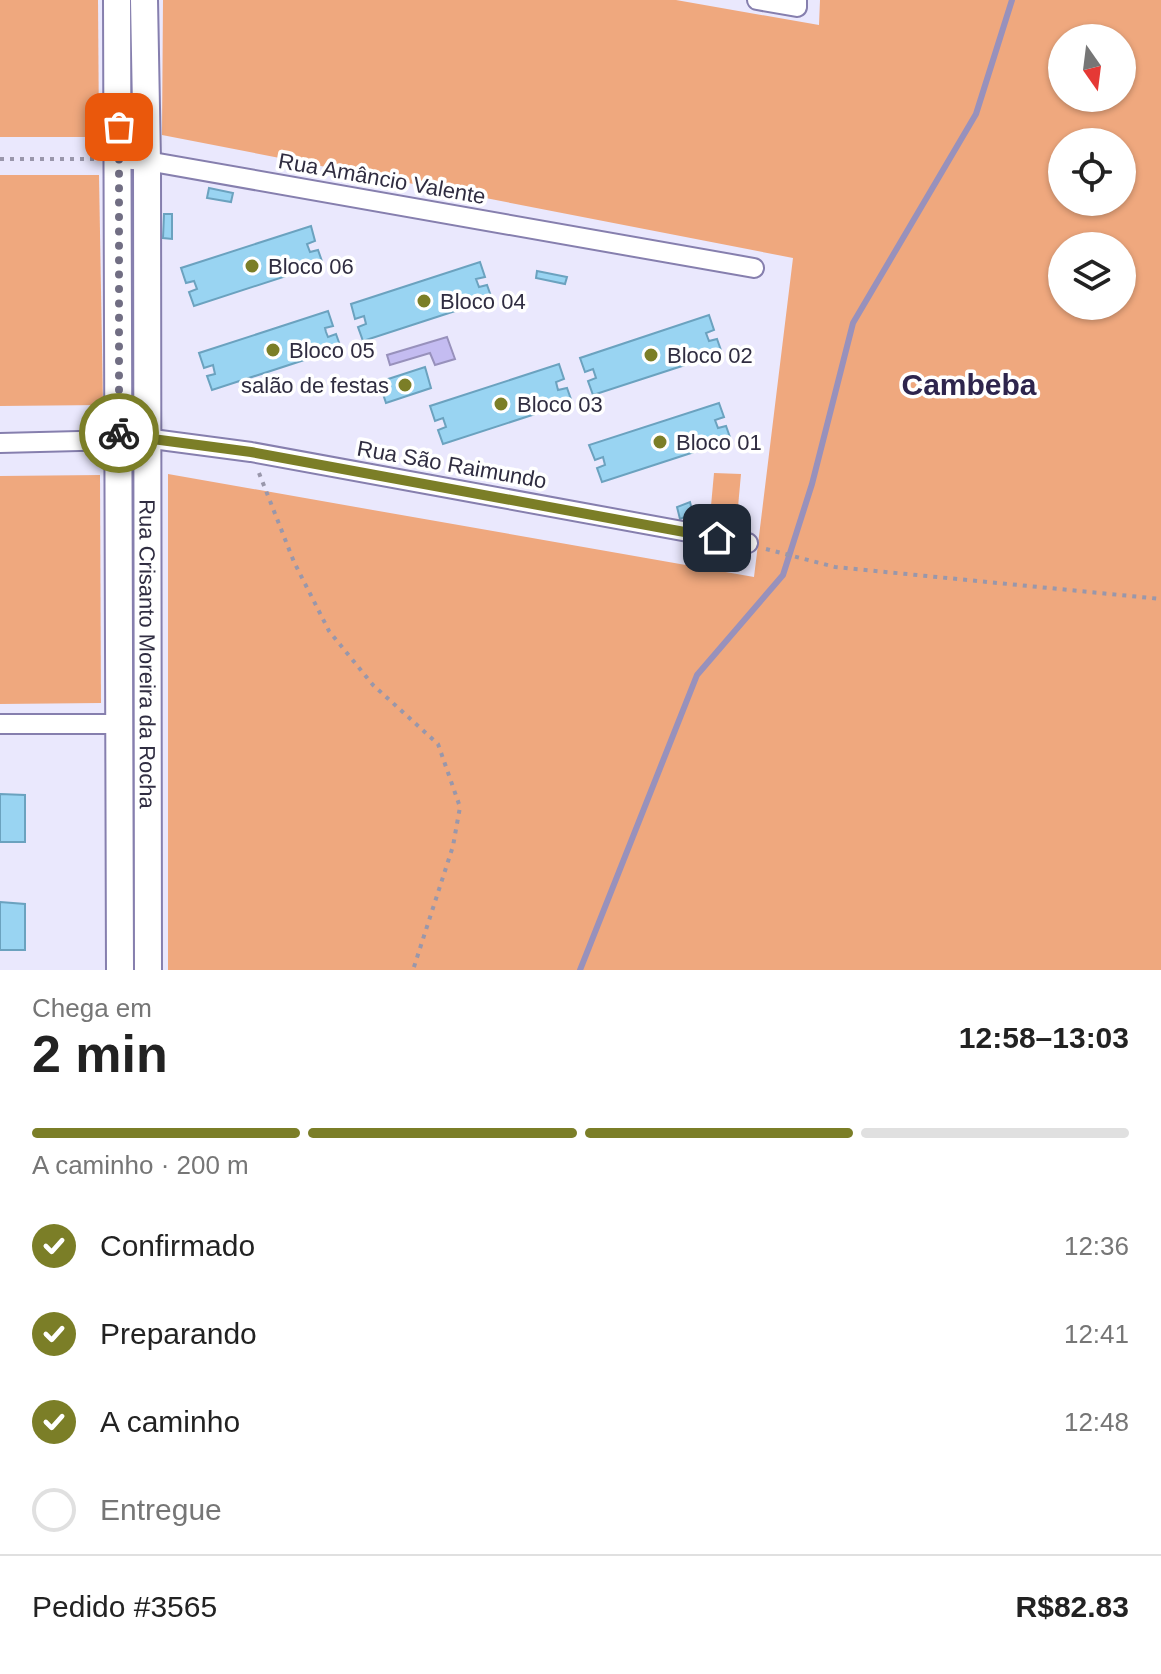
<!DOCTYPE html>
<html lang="pt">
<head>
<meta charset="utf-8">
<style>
  :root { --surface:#fff; --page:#f6f6f6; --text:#222; --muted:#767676; --line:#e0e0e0; --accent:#7b7e27 }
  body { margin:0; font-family:Helvetica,sans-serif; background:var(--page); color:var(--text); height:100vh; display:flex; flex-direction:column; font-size:30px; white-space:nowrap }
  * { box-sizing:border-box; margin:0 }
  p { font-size:26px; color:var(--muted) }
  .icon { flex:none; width:44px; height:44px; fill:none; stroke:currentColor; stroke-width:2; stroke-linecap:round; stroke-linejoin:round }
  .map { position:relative; height:970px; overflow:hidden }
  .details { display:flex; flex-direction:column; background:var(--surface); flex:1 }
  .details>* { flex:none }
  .needle { width:52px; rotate:166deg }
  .tools { position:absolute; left:1048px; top:24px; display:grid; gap:16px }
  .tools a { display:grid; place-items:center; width:88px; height:88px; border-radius:50%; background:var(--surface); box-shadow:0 2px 6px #0004; font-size:40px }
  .pin { position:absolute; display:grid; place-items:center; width:68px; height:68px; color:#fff; margin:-34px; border-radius:16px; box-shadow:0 4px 12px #0006 }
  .courier { position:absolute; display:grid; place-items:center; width:80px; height:80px; margin:-40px; border:6px solid #7b7e27; border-radius:50%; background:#fff; color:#222; box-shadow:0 2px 10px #0007 }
  .headline em { font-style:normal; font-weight:700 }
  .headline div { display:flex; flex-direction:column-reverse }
  .headline { display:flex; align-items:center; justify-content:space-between; height:136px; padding:0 32px }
  h1 { font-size:52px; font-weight:700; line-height:60px }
  .bar { display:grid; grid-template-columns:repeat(4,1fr); gap:12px 8px; align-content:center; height:96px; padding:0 32px }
  .bar i { height:10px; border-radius:6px; background:var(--line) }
  .bar .on { background:var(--accent) }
  .bar p { grid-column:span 4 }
  .line { display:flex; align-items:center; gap:20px; padding:0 32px; border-top:2px solid var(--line) }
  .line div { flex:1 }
  ol { padding:0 32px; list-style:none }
  li { display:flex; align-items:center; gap:24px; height:88px }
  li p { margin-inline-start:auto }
  li .icon { padding:8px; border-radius:50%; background:var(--accent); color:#fff; stroke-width:4 }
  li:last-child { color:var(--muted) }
  li i { width:44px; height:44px; border:4px solid var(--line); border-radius:50% }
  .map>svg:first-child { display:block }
</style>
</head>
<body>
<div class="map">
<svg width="1161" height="970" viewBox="0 0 1161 970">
  <rect width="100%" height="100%" fill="#eae8fd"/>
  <g fill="#efa87e" fill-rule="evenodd">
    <path d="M0,0H98L99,137H0Z"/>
    <path d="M163,0H676L819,25L820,0H1161V970H168V474L754,577L793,258L162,135ZM1122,38V98H1062V38ZM1122,142V202H1062V142ZM1122,246V306H1062V246Z"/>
    <path d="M0,175H99L103,405L0,406Z"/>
    <path d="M714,473L741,474L736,529L709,528Z"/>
    <path d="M100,475L101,703L0,704V476Z"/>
  </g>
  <path fill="#c4bcf1" stroke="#9891bc" stroke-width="2" d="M447,337L455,359L435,365L430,353L390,365L387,355Z"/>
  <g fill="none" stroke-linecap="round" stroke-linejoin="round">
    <path stroke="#9891bc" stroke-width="6" d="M580,970L697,675L783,575L812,484L853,323L976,114L1012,0"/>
  </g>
  <g fill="#99d4f2" stroke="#6ba2bf" stroke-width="2">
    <path d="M209,188L233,193L231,202L207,198Z"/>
    <path d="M164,214H172V239L163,238Z"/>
    <path d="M311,226L315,241L307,244L310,252L318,250L323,264L194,306L189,292L197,289L194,281L186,283L181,268Z"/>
    <path d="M480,262L485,277L476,279L479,287L487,285L492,299L363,341L358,327L366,324L364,316L355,319L351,304Z"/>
    <path d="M537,271L567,277L565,284L536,278Z"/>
    <path d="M328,311L333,326L325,328L326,332L328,337L336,334L341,348L212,390L207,376L215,374L213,365L204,368L199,353Z"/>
    <path d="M709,315L714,330L706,333L709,341L717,339L722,353L593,395L588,381L596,378L593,369L585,372L580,358Z"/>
    <path d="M559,364L564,379L556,382L558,390L567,388L572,402L443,444L438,430L446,427L443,418L435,421L430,406Z"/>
    <path d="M425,367L431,388L386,403L379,382Z"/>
    <path d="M719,403L724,417L715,420L718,428L726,426L731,440L602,482L597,468L605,465L603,457L595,460L589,445Z"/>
    <path d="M690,502L693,514L680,519L677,507Z"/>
    <path d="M0,794L25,795V842H0Z"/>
    <path d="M0,902L25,904V950H0Z"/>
  </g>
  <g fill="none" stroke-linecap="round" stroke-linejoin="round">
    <g stroke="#867fae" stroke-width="22">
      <g id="street">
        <path d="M757,0L797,7V0"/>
        <path d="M119,159L147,161L754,268"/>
        <path d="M145,438L251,452L748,543"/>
        <path d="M0,443L119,440"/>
        <path d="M0,724H119"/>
      </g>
    </g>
    <g stroke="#867fae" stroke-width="30">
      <g id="secondary">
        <path d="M117,0L120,970"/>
        <path id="s1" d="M144,0L147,161L148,970"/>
      </g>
    </g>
    <g stroke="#9997ab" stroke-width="4" stroke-dasharray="4 6" stroke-linecap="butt">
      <path d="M0,159H97"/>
      <path d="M259,473L294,562L329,631L373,685L438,744L460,807L453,846L413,970"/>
      <path d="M766,549L835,567L1161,599"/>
    </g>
    <use href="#street" stroke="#fff" stroke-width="18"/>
    <use href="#secondary" stroke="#fff" stroke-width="26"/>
  </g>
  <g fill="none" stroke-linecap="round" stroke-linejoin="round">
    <path stroke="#716e83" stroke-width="8" stroke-dasharray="0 14.4" d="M119,433V127"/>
    <path stroke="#7b7e27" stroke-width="10" d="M119,433V440L145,438L251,452L717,538"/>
  </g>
  <g fill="#7b7e27" stroke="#fff" stroke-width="3">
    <circle cx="252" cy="266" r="8"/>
    <circle cx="424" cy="301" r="8"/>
    <circle cx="273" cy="350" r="8"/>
    <circle cx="651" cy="355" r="8"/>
    <circle cx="405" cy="385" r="8"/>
    <circle cx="501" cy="404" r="8"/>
    <circle cx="660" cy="442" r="8"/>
  </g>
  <g text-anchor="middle" stroke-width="7" stroke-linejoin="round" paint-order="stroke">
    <g font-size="22" fill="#302d41" stroke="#fff">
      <text transform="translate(382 178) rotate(10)" y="8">Rua Amâncio Valente</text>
      <text transform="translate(452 464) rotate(10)" y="8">Rua São Raimundo</text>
      <text dy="8" stroke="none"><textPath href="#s1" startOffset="654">Rua Crisanto Moreira da Rocha</textPath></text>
    </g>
    <g font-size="22" fill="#302d41" stroke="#fff" text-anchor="start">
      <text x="268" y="274">Bloco 06</text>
      <text x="440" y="309">Bloco 04</text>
      <text x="289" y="358">Bloco 05</text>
      <text x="667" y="363">Bloco 02</text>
      <text x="389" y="393" text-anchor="end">salão de festas</text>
      <text x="517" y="412">Bloco 03</text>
      <text x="676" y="450">Bloco 01</text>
    </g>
    <g font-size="30" font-weight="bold" fill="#2e254d" stroke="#fff">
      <text x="969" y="395">Cambeba</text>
    </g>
  </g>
</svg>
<div class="tools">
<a><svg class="needle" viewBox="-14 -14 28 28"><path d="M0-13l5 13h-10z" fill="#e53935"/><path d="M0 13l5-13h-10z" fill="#767676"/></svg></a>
<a><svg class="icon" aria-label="locate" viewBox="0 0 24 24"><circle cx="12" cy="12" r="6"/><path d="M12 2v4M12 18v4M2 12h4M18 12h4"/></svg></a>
<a><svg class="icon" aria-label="layers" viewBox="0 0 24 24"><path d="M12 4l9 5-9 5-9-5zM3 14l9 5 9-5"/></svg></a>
</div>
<div class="pin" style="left:119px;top:127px;background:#ea580c"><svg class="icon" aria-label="bag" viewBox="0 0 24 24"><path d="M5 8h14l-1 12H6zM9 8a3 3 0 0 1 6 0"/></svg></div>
<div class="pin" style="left:717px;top:538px;background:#1f2937"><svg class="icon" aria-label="home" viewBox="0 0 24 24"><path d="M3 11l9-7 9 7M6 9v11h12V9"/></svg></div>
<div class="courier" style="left:119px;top:433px"><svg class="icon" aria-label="bike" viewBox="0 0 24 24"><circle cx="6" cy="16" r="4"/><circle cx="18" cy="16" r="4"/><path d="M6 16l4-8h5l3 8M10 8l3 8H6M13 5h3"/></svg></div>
</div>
<section class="details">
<div class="headline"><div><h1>2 min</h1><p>Chega em</p></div><em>12:58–13:03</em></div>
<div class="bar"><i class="on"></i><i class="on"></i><i class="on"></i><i></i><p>A caminho · 200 m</p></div>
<ol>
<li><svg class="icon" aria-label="check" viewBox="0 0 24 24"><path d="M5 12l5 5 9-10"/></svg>Confirmado<p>12:36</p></li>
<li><svg class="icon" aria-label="check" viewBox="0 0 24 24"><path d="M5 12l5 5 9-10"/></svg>Preparando<p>12:41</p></li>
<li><svg class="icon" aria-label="check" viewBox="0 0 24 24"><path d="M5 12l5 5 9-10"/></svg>A caminho<p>12:48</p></li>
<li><i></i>Entregue</li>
</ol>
<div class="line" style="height:104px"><div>Pedido #3565</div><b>R$82.83</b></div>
</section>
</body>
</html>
